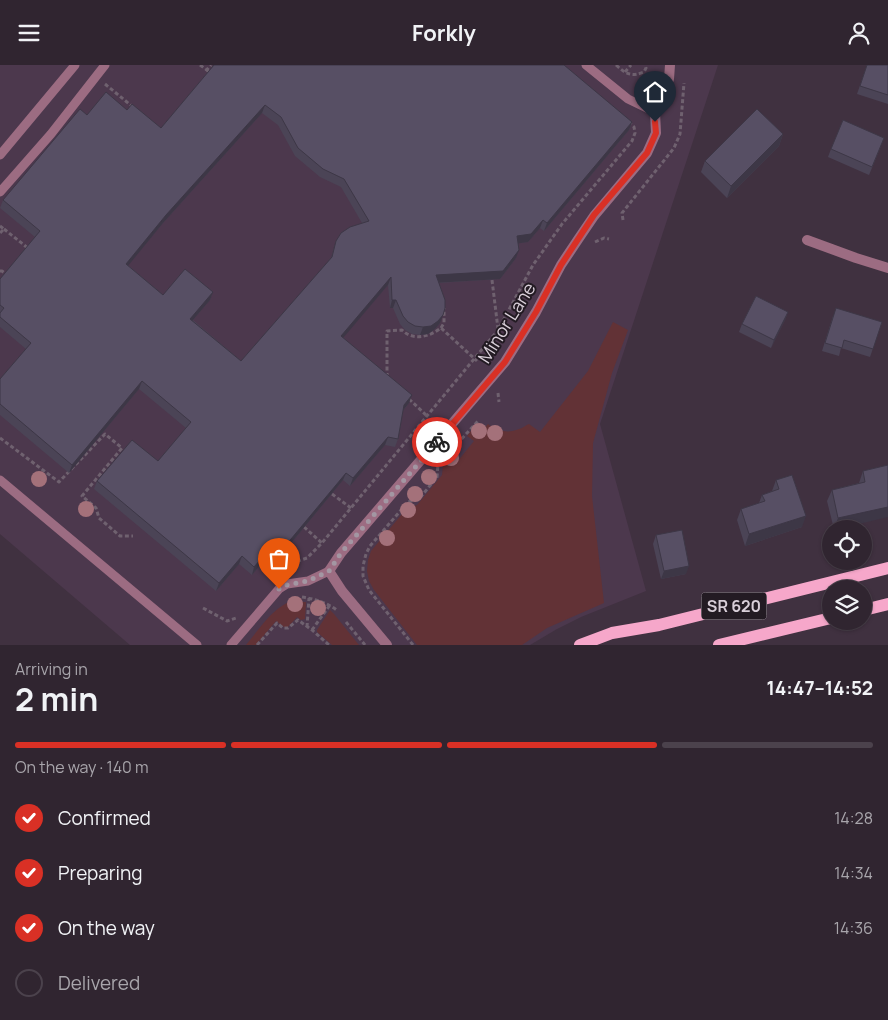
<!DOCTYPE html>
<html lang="en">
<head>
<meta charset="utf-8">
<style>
  :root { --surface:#302530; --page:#382d38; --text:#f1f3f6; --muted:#a8a5ab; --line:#4b424c; --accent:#d93025 }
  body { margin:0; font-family:Manrope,sans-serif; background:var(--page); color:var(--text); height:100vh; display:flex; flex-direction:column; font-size:19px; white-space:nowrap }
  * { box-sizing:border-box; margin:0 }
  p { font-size:16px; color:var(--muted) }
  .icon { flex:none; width:28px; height:28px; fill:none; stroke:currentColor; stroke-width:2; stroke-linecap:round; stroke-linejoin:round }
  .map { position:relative; height:580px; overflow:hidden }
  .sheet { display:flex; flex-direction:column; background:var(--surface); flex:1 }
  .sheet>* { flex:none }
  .tools { position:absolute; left:822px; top:455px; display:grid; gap:10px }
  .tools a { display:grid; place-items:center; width:50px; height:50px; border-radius:50%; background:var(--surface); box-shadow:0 1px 4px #0004,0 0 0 1px var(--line); font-size:25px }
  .pin { position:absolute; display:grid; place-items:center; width:42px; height:42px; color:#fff; margin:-51px -21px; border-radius:50% 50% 50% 0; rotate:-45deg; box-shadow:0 0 5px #0007 }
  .pin .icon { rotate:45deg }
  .courier { position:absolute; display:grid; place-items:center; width:50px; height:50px; margin:-25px; border:4px solid #d93025; border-radius:50%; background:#fff; color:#222; box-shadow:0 1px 6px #0007 }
  .overview em { font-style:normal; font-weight:700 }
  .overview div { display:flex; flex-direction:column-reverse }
  .overview { display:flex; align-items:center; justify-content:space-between; height:85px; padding:0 15px }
  h1 { font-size:32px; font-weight:700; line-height:38px }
  .bar { display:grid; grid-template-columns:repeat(4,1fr); gap:8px 5px; align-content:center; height:60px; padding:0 15px }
  .bar i { height:6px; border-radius:4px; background:var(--line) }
  .bar .current { background:var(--accent) }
  .bar p { grid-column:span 4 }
  ol { padding:0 15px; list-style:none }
  li { display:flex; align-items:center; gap:15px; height:55px }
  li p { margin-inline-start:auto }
  li .icon { padding:5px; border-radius:50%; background:var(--accent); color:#fff; stroke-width:4 }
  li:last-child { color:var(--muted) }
  li i { width:28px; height:28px; border:2px solid var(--line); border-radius:50% }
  header { display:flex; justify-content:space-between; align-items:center; height:65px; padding:0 15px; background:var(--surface); font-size:22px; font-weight:700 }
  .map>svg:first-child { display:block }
</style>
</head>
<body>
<header><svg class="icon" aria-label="menu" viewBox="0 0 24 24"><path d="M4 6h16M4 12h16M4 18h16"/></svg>Forkly<svg class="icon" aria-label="person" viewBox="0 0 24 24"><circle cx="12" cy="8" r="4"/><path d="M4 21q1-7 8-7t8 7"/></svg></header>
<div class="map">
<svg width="888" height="580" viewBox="0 0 888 580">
  <rect width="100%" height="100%" fill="#403140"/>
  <path fill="#4c384d" d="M0,0H718L600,359L646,526L581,552L557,564L530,580H130L0,469Z"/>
  <g fill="#623236">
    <path d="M613,257L628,265L612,308L593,378L592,431L604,538L547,563L522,580H417L374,525L369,516L367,506L368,495L371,486L407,443L417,440L442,410L443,400L450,391L457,397L474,376L467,371C472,364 476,358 485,362L488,359C497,366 508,369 519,364C523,363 526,360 529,359L540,367L588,306Z"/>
    <path d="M301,533V537H306L305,554L301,555L297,552L287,563L284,562L276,556L256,580H246C262,561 275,538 301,533Z"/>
    <path d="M330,545L334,549L359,580H332L317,567V565Z"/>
  </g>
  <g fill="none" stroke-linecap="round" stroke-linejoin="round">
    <g stroke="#6f616f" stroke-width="3" stroke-dasharray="4 2.5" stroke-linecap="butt">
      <path d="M200,0L211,8"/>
      <path d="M616,0C626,9 631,12 644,7L646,3L645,0"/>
      <path d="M206,6L211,0"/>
      <path d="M625,7L631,0"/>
      <path d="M105,19L133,42"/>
      <path d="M623,155L622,148L674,83L680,69L684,18"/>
      <path d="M0,161L4,164L0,168"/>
      <path d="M4,164L29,184"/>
      <path d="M595,177L604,173L609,174"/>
      <path d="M0,206H2L7,210"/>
      <path d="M492,215L498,264"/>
      <path d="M441,263L444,258V243"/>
      <path d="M387,312V266L402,265C413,276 429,272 441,263L477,296"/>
      <path d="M498,328L499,337"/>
      <path d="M409,334L427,351"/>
      <path d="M0,373L59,417L105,369L122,383L82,431L96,443L99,453L120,471H133"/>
      <path d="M444,393L479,355"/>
      <path d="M332,429L351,443"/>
      <path d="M304,462L322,478"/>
      <path d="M267,492L277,503"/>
      <path d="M270,512L277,503L307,493L322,478L498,265L533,200L562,159L632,76L635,68L634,62L630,58"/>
      <path d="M302,532C315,534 328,538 338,546"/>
      <path d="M203,543L227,556L236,553"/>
      <path d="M346,557L365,580"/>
      <path d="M307,562L309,533"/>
      <path d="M312,565L330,540"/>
      <path d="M257,580L277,558L283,563H288L298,555L312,565L329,580"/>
      <path d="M413,580L369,525L363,511V501L366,489L370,481L408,437L419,434L437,412L438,399L440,398"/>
    </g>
    <g stroke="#9c6c82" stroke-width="9">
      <path d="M586,0L628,34L655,47"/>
      <path d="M0,90L75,0"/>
      <path d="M0,127L51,69L105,0"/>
      <path d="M0,415L197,580"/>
      <path d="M231,580L279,524L287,519L308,516L329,506"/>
    </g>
    <g stroke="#9c6c82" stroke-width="10">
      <path d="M807,175L856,193L888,203"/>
      <path d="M387,580L342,526L329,506L341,488L505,297L536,247L561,200L579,173L594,151L647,88L656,68L655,47L669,14L670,0"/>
    </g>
    <g stroke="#f6a7ca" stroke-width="12">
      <path d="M864,545L888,539"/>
      <path d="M580,580L612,568L659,560L888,503"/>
      <path d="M719,580L831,553"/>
    </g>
  </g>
  <g fill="#a4717a">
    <circle cx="479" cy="366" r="8"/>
    <circle cx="495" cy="368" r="8"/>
    <circle cx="451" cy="393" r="8"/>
    <circle cx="429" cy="412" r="8"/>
    <circle cx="39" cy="414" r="8"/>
    <circle cx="415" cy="429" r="8"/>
    <circle cx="86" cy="444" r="8"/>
    <circle cx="408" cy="445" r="8"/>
    <circle cx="387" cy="473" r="8"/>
    <circle cx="295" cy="539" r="8"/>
    <circle cx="318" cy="543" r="8"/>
  </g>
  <g fill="#4b4456" fill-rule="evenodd">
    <path d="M214,0L632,57L629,65L544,166L540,163L528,177L518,178L516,193L500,214L439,218L440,258L435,264L428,269L420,270L412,269L405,265L400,259L393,243H390L388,220L343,272L409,338L403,346L398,374L395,382L385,380L350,421L343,415L278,494L270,488L252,510L239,499L216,526L94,424L97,416L158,396L186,363L139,324L69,408L0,350V314L26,284L0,262V214L35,172L0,143L3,135L87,50L127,45L161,63ZM262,48L278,60L295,91L320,112L341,122L362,158L336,176L331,193L241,296L193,255L210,235L213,227L163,230L128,200L163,158Z"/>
    <path d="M867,0H888V39L857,29Z"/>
    <path d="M783,69L779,81L727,133L701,107L705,96Z"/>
    <path d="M881,81L869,110L828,92L831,84Z"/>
    <path d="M788,247L785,255L771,283L739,267L742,259Z"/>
    <path d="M833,251L882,257L870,292L841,283L839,291L822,286Z"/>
    <path d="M888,400L838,464H834L827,436L832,425L859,418L863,406Z"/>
    <path d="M776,415L802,462L745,481L737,455L741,444L759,438L762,430L772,426Z"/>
    <path d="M656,470L686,509L661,514L653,479Z"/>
  </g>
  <g fill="#3d3746">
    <path d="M265,40L262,48L163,158L123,207L126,199L166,150Z"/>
    <path d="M632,57L629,65L544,166L547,158Z"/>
    <path d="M783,69L779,81L727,133L731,121Z"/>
    <path d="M543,155L540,163L528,177L514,179L517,171Z"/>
    <path d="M519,185L516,193L500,214L433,218L436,210Z"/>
    <path d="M391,212L388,220L338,279L341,271Z"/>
    <path d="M213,227L210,235L187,262L190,254Z"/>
    <path d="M392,235H396L393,243H390Z"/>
    <path d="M788,247L785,255L771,283L774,275Z"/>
    <path d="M443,250L440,258L435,264L428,269L420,270L423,262Z"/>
    <path d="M142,316L139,324L69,408L72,400Z"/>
    <path d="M412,330L409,338L401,348L404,340Z"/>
    <path d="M388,372L385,380L350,421L353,413Z"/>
    <path d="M346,408L343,415L278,494L281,486Z"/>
    <path d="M888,442V452L838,464H834L838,453Z"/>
    <path d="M806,451L802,462L745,481L749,469Z"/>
    <path d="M273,480L270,488L252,510L254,502Z"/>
    <path d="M242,491L239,499L216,526L219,518Z"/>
    <path d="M689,501L686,509L661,514L664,506Z"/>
  </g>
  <g fill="#574f64" stroke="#3d3746" fill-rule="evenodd">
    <path d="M214,0H564L632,57L547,158L543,155L531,169L517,171L519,185L503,206L436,210L445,235V243L443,250L438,256L431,261L423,262L415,261L408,257L403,251L396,235H392L391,212L341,271L412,330L404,340L398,374L388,372L353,413L346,408L281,486L273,480L254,502L242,491L219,518L97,416L132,375L158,396L191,357L142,316L72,400L0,339V314L31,278L0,252V248L4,243L0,240V214L40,166L3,135L80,44L87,50L106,27L127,45L132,39L161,63ZM265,40L281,52L298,83L323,104L344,114L369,156L350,162L341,168L336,176L332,192L241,296L190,254L213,227L185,204L163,230L126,199L166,150Z"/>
    <path d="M867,0H888V30L860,21Z"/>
    <path d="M757,44L783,69L731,121L705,96Z"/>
    <path d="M843,55L884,73L872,102L831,84Z"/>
    <path d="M756,231L788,247L774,275L742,259Z"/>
    <path d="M836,243L882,257L873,284L844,275L842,283L825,278Z"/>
    <path d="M888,400V442L838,453L832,425L865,417L863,406Z"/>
    <path d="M792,410L806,451L749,469L741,444L765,436L762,430L779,424L776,415Z"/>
    <path d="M682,465L689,501L664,506L656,470Z"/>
  </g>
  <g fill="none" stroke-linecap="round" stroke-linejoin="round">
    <path stroke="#a397a3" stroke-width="5" stroke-dasharray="0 9" d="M279,524L287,520L308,516L329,506L341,488L437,377"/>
    <path stroke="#d93025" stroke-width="6" d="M437,377L505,297L536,247L561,200L594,150L647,88L656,68L655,57"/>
  </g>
  <g text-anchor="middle" stroke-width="4" stroke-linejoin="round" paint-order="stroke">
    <rect fill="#231b23" stroke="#a298a2" stroke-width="1" x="701.5" y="527.5" width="65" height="27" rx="4"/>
    <g font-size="16" font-weight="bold" fill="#d8ced8">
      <text x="734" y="547">SR 620</text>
    </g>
    <g font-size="18" fill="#d8ced8" stroke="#231b23">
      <text transform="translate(507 258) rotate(-58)" y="6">Minor Lane</text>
    </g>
  </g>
</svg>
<div class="tools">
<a><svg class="icon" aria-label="locate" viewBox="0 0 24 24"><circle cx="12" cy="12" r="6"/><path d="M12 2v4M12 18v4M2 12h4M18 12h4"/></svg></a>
<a><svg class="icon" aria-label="layers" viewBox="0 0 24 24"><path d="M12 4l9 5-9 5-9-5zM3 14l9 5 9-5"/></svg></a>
</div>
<div class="pin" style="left:279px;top:524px;background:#ea580c"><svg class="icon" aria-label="bag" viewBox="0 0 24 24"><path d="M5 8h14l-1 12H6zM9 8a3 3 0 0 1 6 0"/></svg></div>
<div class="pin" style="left:655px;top:57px;background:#1f2937"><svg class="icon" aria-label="home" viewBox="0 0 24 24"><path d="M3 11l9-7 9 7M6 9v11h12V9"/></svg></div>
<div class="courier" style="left:437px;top:377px"><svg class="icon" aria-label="bike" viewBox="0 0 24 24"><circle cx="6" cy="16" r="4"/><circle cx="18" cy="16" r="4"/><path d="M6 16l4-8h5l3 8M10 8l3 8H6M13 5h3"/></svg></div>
</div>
<section class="sheet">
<div class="overview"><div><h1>2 min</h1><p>Arriving in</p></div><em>14:47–14:52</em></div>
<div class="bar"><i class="current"></i><i class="current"></i><i class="current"></i><i></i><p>On the way · 140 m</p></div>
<ol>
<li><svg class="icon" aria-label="check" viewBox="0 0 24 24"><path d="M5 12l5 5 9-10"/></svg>Confirmed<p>14:28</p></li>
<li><svg class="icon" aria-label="check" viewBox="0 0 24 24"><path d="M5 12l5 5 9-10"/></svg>Preparing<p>14:34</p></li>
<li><svg class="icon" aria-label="check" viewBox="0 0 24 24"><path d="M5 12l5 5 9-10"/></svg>On the way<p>14:36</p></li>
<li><i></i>Delivered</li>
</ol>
</section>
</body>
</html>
